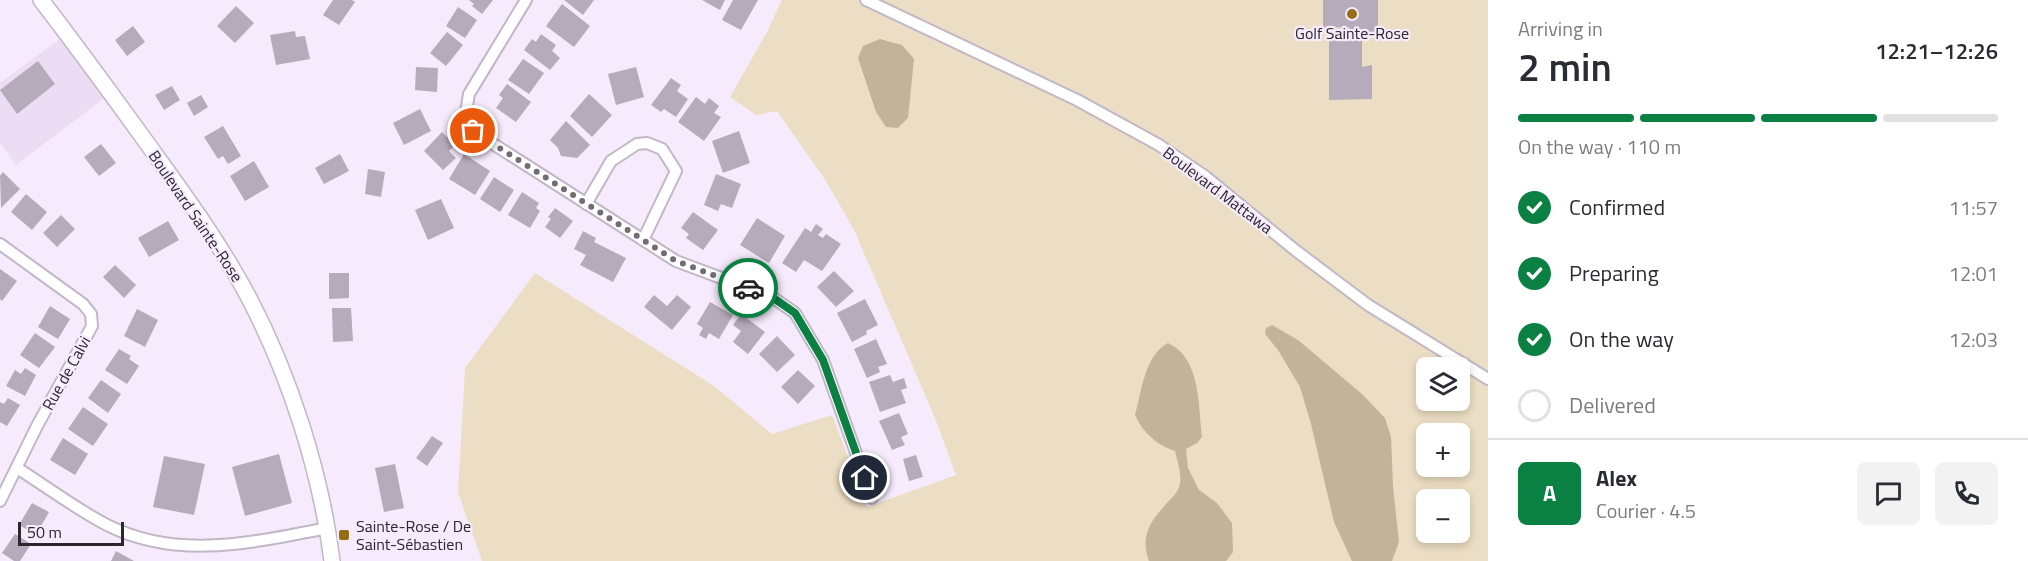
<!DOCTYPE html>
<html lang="en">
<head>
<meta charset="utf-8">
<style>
  :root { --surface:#fff; --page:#f2f2f3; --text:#2b2b33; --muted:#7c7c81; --line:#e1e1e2; --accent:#0b8043 }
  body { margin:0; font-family:"Titillium Web",sans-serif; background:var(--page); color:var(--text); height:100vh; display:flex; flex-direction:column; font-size:22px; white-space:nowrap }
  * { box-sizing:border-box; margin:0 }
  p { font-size:20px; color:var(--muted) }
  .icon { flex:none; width:33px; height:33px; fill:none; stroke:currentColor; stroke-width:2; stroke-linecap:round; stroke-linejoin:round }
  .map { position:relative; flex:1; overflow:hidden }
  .details { display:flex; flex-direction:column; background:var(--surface); width:540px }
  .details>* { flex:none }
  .buttons { position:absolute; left:1416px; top:357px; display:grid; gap:12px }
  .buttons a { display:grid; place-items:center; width:54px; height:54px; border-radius:9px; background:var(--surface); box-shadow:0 3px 9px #0003; font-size:30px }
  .scale { position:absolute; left:18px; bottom:15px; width:106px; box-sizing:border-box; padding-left:6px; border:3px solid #2b272d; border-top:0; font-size:16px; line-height:21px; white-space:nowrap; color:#2b272d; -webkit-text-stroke:4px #f6ebfc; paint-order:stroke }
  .pin { position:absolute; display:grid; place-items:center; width:51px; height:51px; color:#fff; margin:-26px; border:3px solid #fff; border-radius:50%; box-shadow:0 2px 6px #0007 }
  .courier { position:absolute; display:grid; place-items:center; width:60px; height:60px; margin:-30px; border:4px solid #0b8043; border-radius:50%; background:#fff; color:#222; box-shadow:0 2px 8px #0007 }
  .overview em { font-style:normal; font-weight:600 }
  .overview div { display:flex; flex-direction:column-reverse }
  .overview { display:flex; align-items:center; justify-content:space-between; height:102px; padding:0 30px }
  h1 { font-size:39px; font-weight:600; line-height:45px }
  .bar { display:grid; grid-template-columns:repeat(4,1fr); gap:9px 6px; align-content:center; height:72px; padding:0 30px }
  .bar i { height:8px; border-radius:4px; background:var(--line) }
  .bar .current { background:var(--accent) }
  .bar p { grid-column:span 4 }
  .line { display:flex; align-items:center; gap:15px; padding:0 30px; border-top:2px solid var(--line) }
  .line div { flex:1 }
  .round { display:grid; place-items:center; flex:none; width:63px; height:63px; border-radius:9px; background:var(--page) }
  ol { padding:0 30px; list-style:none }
  li { display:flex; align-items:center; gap:18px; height:66px }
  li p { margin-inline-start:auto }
  li .icon { padding:6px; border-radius:50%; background:var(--accent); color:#fff; stroke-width:4 }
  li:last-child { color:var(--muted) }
  li i { width:33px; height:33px; border:3px solid var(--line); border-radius:50% }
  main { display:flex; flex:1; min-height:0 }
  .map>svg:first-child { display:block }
</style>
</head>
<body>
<main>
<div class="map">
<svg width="1488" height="561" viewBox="0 0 1488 561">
  <rect width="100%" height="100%" fill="#f6ebfc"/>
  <path fill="#ecddf4" d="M64,36L107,96L16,165L0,143V83Z"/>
  <path fill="#ecdec4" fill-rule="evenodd" d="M782,0H1488V561H482L458,492L465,368L535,273L714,386L772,434L832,415L867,507L956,475L935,418L854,230L826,181L777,111L756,115L730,97L767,32ZM1426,368H1460V400H1426ZM1426,434H1460V466H1426ZM1426,500H1460V532H1426Z"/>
  <g fill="#c3b499">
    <path d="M880,39L902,45L914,59L908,118L898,128L886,127L876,112L858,58L863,46Z"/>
    <path d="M1272,325L1298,340L1362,394L1385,418L1391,437L1393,486L1399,542L1392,561H1352L1334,522L1311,424L1300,387L1278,350L1265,334L1266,328Z"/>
    <path d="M1168,343C1201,358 1198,405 1202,437L1197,443L1186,449L1188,468L1199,490L1217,503L1232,523L1233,552L1226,561H1149C1140,535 1150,522 1167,503C1173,497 1179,491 1180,483C1182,474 1177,460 1175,451C1157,445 1143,433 1135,415C1142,391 1144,356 1168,343Z"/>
  </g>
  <g fill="#b5abbb">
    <path d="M333,0H352L355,2L339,25L323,15Z"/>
    <path d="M469,0H493L482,14L472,6L474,4Z"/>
    <path d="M564,0H594L583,15Z"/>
    <path d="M702,0H725L720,10Z"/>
    <path d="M733,0H758L741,30L722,20Z"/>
    <path d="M1323,0H1378V34H1362V67L1372,65V99L1329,100V37H1349V27L1323,28Z"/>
    <path d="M562,4L590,26L574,47L546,26Z"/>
    <path d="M236,6L254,23L235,43L217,26Z"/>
    <path d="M458,7L477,20L465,38L446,26Z"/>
    <path d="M133,26L145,42L127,56L115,40Z"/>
    <path d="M295,31L296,37L305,36L310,59L276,65L270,35Z"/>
    <path d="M447,32L463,45L446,66L430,53Z"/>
    <path d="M541,34L556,45L552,51L560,58L550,70L524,50L532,39L536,42Z"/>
    <path d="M523,59L544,73L529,94L508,80Z"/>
    <path d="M38,61L55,84L17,114L0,90Z"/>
    <path d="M416,67L438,68L437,92L415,90Z"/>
    <path d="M636,67L644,97L616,105L608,74Z"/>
    <path d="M671,78L681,85L677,91L688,99L676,117L664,109L661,112L651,105Z"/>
    <path d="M507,84L531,102L516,122L496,108L503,98L499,95Z"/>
    <path d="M172,86L180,100L164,110L155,95Z"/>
    <path d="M589,94L612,115L592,137L570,116Z"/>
    <path d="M201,95L208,107L194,116L187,103Z"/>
    <path d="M696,97L705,104L709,98L719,106L714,113L721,117L704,141L678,122Z"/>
    <path d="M420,109L431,131L404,145L393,123Z"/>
    <path d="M566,121L590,145L577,158L561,156L558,148L550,140Z"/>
    <path d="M223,126L241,156L228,164L223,156L218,159L204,137Z"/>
    <path d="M739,131L750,163L723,173L712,141Z"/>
    <path d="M442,132L455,145L449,151L456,158L443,170L424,151Z"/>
    <path d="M101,144L116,163L99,176L84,157Z"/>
    <path d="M340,154L349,171L324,184L315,168Z"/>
    <path d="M464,154L490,171L475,195L449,179Z"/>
    <path d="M254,161L269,187L245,201L230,176Z"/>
    <path d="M368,169L385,172L381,197L365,194Z"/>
    <path d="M3,172L20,189L1,208L0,176Z"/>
    <path d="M716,174L741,184L732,208L721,204L718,211L704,205Z"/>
    <path d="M494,177L514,190L500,212L480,199Z"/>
    <path d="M522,192L539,203L536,208L540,211L530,228L508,215Z"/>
    <path d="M26,194L47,212L32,230L11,212Z"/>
    <path d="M441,199L454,228L428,240L415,210Z"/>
    <path d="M555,208L573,221L560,238L545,227L551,219L548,217Z"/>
    <path d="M693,212L718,230L703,250L686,238L689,234L681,228Z"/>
    <path d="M61,215L75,229L57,247L43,233Z"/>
    <path d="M757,218L785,236L769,263L740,245Z"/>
    <path d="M168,221L179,240L149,257L138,238Z"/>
    <path d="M816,224L823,229L818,235L823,238L826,234L841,244L822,271L804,260L796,272L782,263L805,228L811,232Z"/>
    <path d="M583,231L596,238L594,242L626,258L613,282L580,265L586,255L574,249Z"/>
    <path d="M115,265L136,285L124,298L103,277Z"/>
    <path d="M0,269L17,281L2,301L0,299Z"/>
    <path d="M834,271L854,291L836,307L817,287Z"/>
    <path d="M329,273H349V298L329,299Z"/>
    <path d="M654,295L667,306L677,295L691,307L672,330L644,307Z"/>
    <path d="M865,299L878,325L866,331L867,334L852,342L837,313Z"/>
    <path d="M710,302L733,315L719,339L709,333L706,339L699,335L703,328L697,324Z"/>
    <path d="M50,306L70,319L58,339L38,327Z"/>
    <path d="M332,308H351L353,341L333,342Z"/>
    <path d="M137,309L158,320L145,347L124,336Z"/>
    <path d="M741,314L765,332L748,354L733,342L741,331L733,325Z"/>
    <path d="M35,333L55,347L39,368L20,355Z"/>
    <path d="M777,336L795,355L777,372L759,354Z"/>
    <path d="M876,339L887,364L878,367L880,372L867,378L854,349Z"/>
    <path d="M119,349L131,356L129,359L139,366L127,384L105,370Z"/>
    <path d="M25,368L36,375L25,396L6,386L15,370L21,374Z"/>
    <path d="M798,370L815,386L798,404L781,387Z"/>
    <path d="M890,375L893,382L904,378L907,388L901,390L906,403L880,412L869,382Z"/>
    <path d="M101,380L121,394L108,413L88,398Z"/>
    <path d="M8,398L20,405L7,426L0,422V402L4,404Z"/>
    <path d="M83,407L108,424L93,446L68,429Z"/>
    <path d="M899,413L908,434L901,437L905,445L892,450L879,421Z"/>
    <path d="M432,436L443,443L427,466L416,458Z"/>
    <path d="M63,438L88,454L75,475L50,460Z"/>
    <path d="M279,454L292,503L245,516L232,467Z"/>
    <path d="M916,455L923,477L909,481L903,459Z"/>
    <path d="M164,456L205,464L194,515L153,507Z"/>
    <path d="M395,464L404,508L384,512L375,468Z"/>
    <path d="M32,503L49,512L36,535L19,525Z"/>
    <path d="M15,534L31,544L20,561H14L2,553Z"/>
    <path d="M116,551L134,561H111Z"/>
  </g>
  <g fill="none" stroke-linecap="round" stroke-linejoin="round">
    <g stroke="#c1b7c7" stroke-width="14">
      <g id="street">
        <path d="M526,0L469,94L466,112L473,131L676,261L772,297L795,313L823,360L872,498"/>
        <path d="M866,0L1077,100L1159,145L1206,177L1295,250L1368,305L1488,379"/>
        <path d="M586,204L611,161L637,144L647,143L662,149L676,171L643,240"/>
        <path d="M0,244L83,304L91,314L92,326L37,426L0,501"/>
        <path d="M17,468C47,487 76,509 107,525C178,561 254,542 328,528"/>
      </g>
    </g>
    <g stroke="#c1b7c7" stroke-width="18">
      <path id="secondary" d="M41,0C79,49 115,99 152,150C186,197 221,245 249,298C290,376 321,473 332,561"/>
    </g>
    <use href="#street" stroke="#fff" stroke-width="10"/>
    <use href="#secondary" stroke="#fff" stroke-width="15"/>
  </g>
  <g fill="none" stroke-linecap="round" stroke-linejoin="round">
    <path stroke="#726c75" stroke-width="6" stroke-dasharray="0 10.8" d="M473,131L676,261L748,288"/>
    <path stroke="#0b8043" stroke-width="8" d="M748,288L772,297L795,313L823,360L865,478"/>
  </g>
  <g fill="#956d17" stroke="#f6ebfc" stroke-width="2">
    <circle cx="1352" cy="14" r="6"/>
    <rect x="338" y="529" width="12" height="12" rx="3"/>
  </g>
  <g text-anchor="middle" stroke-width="4.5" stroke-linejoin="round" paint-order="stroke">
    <g font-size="16" fill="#2b272d" stroke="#f6ebfc">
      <text x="1352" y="39">Golf Sainte-Rose</text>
      <text x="356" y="532" text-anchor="start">Sainte-Rose / De<tspan x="356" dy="18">Saint-Sébastien</tspan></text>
    </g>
    <g font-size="16" fill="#2b272d" stroke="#f6ebfc">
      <text transform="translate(1218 190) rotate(37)" y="6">Boulevard Mattawa</text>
      <text transform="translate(196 216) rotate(56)" y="6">Boulevard Sainte-Rose</text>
      <text transform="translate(66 373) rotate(-61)" y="6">Rue de Calvi</text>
    </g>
  </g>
</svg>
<div class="buttons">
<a><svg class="icon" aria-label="layers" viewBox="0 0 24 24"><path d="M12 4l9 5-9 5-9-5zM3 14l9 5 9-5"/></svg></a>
<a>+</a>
<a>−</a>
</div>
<div class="scale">50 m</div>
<div class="pin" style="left:473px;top:131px;background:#ea580c"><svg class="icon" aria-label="bag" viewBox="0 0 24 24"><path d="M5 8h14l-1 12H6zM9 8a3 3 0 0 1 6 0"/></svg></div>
<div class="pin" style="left:865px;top:478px;background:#1f2937"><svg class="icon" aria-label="home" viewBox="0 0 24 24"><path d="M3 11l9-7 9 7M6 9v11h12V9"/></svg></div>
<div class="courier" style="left:748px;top:288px"><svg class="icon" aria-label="car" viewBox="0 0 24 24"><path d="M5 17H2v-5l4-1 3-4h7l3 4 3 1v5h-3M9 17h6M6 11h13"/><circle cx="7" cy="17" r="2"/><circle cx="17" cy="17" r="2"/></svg></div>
</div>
<section class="details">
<div class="overview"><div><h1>2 min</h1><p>Arriving in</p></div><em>12:21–12:26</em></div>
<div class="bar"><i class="current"></i><i class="current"></i><i class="current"></i><i></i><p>On the way · 110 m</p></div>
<ol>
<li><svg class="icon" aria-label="check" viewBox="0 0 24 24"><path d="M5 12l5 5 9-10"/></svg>Confirmed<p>11:57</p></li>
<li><svg class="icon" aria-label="check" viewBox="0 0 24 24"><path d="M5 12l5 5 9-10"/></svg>Preparing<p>12:01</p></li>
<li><svg class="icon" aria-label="check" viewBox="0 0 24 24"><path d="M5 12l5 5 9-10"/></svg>On the way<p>12:03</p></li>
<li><i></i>Delivered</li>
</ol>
<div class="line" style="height:108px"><b class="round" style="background:var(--accent);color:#fff">A</b><div><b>Alex</b><p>Courier · 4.5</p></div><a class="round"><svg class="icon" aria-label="chat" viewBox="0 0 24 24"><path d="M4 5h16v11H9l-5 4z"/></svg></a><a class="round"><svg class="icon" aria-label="phone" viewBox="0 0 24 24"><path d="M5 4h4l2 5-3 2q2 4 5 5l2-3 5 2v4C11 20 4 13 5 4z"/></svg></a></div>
</section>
</main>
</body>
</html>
